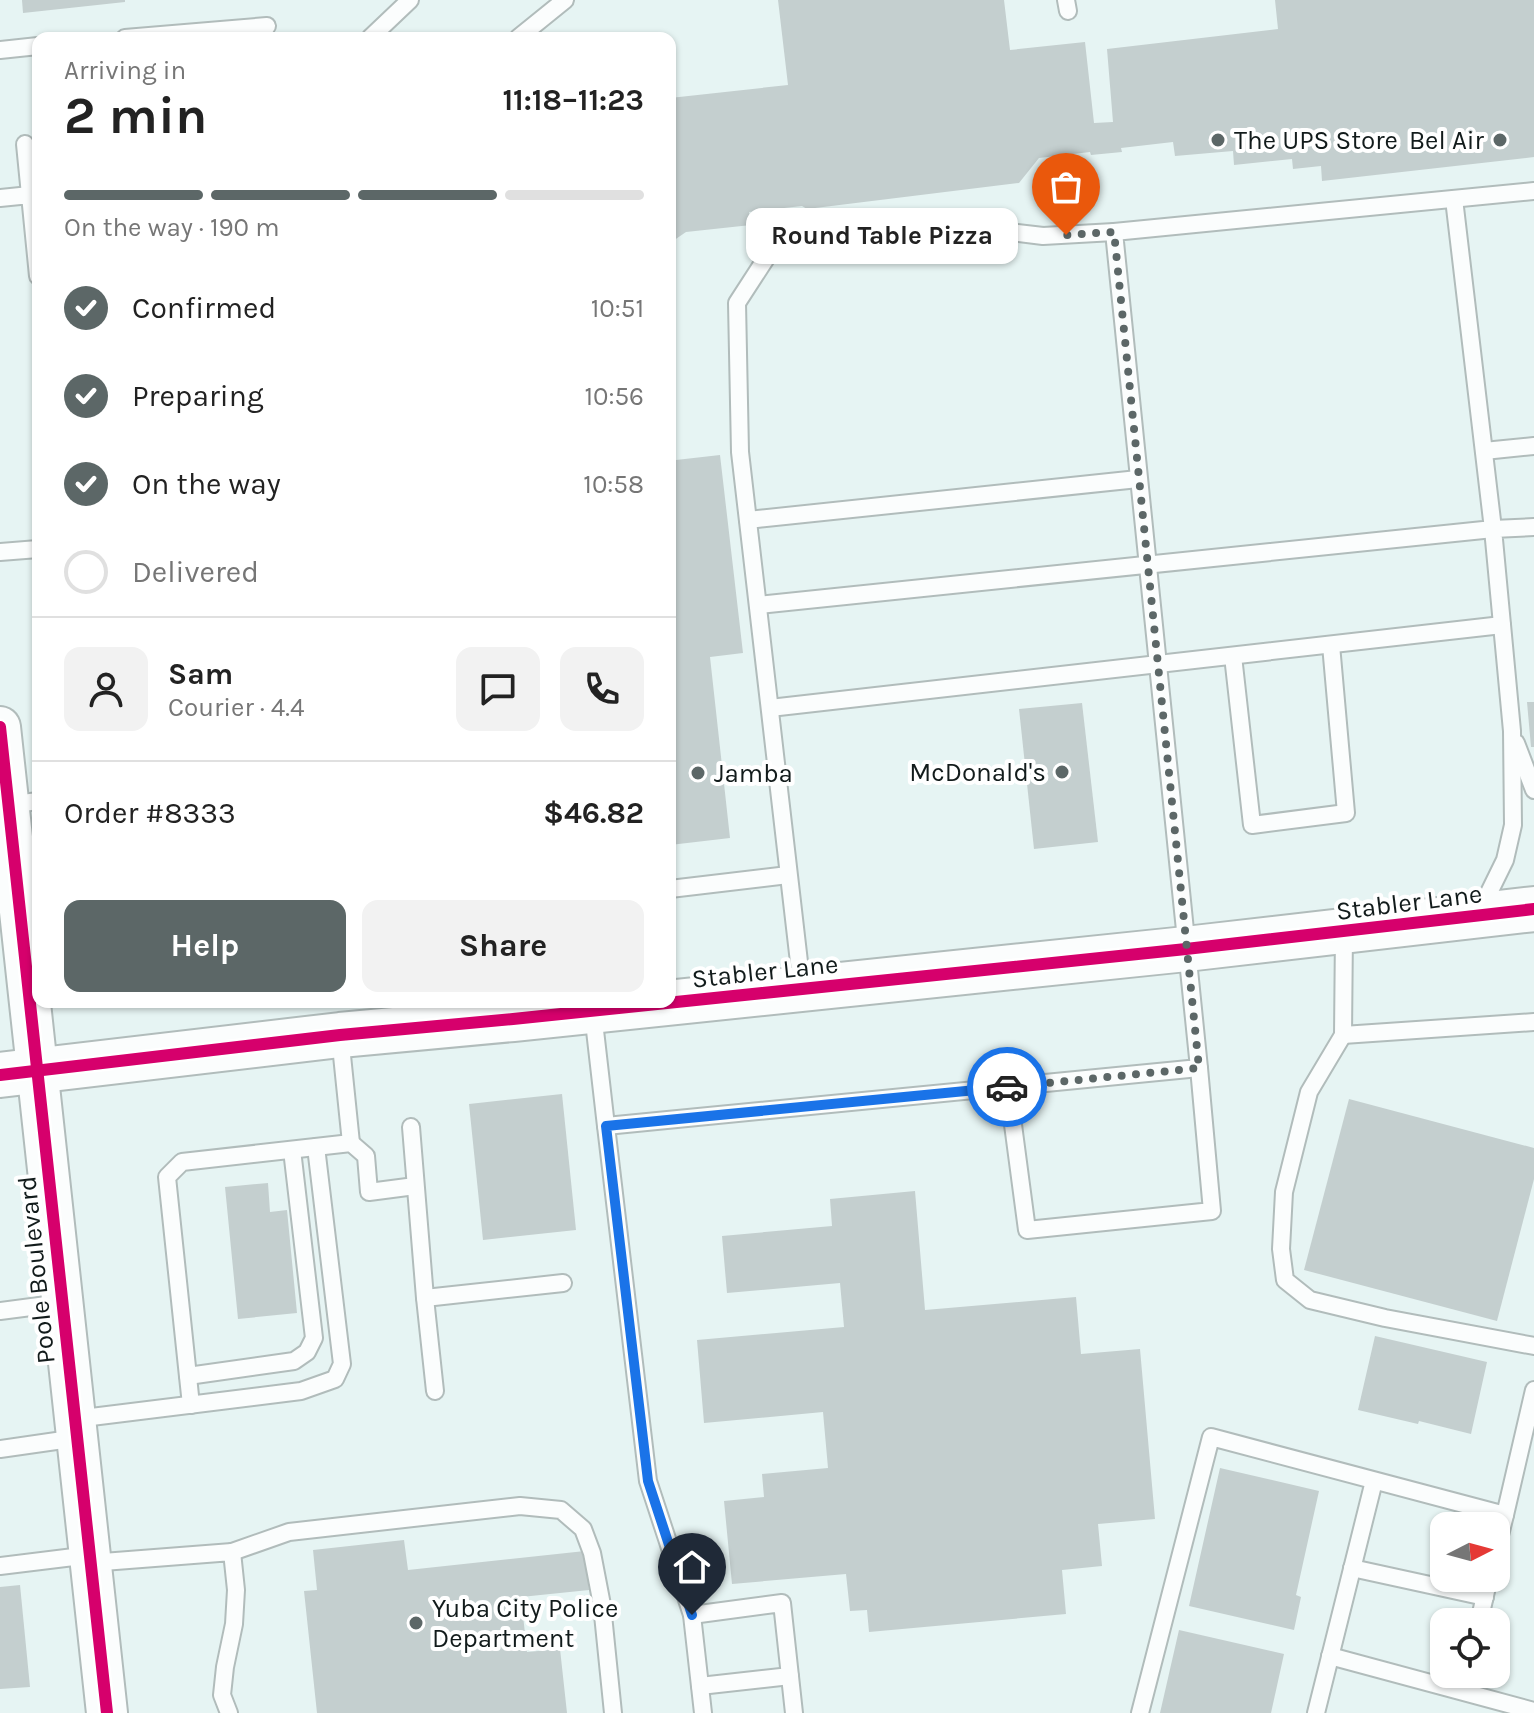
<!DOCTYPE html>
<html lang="en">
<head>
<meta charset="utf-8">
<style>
  :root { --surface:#fff; --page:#f2f2f2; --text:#222; --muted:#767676; --line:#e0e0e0; --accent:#5c6767 }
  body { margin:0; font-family:Karla,sans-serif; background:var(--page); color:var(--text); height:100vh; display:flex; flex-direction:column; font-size:30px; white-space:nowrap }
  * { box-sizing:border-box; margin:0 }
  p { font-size:26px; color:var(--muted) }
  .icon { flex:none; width:44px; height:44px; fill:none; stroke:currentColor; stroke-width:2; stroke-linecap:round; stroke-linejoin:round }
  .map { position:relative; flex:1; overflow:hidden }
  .drawer { position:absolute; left:32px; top:32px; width:644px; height:976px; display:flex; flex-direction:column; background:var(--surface); border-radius:16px; box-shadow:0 2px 6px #0004 }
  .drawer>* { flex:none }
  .needle { width:52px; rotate:84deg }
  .controls { position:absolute; left:1430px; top:1512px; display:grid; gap:16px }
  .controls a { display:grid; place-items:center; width:80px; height:80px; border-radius:16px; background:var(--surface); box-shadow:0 2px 6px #0004; font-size:40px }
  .pin { position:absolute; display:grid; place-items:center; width:68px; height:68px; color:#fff; margin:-82px -34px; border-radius:50% 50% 50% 0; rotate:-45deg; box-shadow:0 0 8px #0007 }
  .pin .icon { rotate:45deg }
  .courier { position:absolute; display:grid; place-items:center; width:80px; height:80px; margin:-40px; border:6px solid #1a73e8; border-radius:50%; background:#fff; color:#222; box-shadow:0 2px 10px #0007 }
  .bubble { position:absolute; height:56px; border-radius:16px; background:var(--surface); box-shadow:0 2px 6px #0004; font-size:26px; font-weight:700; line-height:56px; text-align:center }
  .head em { font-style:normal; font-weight:700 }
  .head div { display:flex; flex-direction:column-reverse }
  .head { display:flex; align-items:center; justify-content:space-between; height:136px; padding:0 32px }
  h1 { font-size:52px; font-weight:700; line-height:60px }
  .bar { display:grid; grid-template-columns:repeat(4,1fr); gap:12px 8px; align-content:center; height:96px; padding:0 32px }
  .bar i { height:10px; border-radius:6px; background:var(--line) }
  .bar .active { background:var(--accent) }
  .bar p { grid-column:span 4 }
  .line { display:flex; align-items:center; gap:20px; padding:0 32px; border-top:2px solid var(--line) }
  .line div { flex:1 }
  .round { display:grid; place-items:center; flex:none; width:84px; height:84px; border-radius:16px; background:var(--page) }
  ol { padding:0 32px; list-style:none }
  li { display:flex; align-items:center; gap:24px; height:88px }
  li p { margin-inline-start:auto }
  li .icon { padding:8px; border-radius:50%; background:var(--accent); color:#fff; stroke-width:4 }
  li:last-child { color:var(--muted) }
  li i { width:44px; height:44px; border:4px solid var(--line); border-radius:50% }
  .button { display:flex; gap:16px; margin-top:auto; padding:16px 32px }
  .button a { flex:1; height:92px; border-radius:16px; background:var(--accent); color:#fff; font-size:32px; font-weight:700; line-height:92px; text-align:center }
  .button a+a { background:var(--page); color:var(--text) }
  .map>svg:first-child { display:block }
</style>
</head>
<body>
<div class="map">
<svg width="1534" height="1713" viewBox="0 0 1534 1713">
  <rect width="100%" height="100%" fill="#e6f4f3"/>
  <g fill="#c4cfcf">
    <path d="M22,0H125V2L23,13Z"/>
    <path d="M778,0H1004L1010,50L1085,42L1094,123L1113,122L1107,49L1278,29L1275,0H1534V157L1322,181L1321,166L1293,169L1292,159L1234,165L1233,151L1175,156L1173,142L1121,148L1122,152L1091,155L1090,152L1039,158L1019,183L807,209L802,206L749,212L751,225L686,232L670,243V98L788,85Z"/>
    <path d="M670,421H672L676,460L720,455L743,653L710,657L730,838L670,845Z"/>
    <path d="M1527,702H1534V747H1531Z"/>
    <path d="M1082,703L1098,842L1034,849L1019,709Z"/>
    <path d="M562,1094L576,1230L483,1240L469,1104Z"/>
    <path d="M1349,1099L1534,1148V1179L1497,1321L1304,1270Z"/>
    <path d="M268,1183L270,1212L287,1210L297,1313L238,1319L225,1187Z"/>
    <path d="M915,1191L925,1310L1076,1297L1081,1354L1140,1349L1155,1519L1098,1524L1102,1566L1062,1570L1066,1614L869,1632L867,1610L850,1611L846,1574L732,1584L724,1501L764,1497L762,1474L828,1468L823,1412L704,1423L697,1340L844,1327L840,1283L727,1293L722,1236L832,1226L830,1199Z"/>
    <path d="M1375,1336L1487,1362L1471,1434L1419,1421L1418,1424L1358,1410Z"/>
    <path d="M1220,1468L1319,1491L1296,1595L1301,1597L1294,1630L1189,1606Z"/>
    <path d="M404,1540L408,1570L585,1551L589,1590L521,1597L527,1652L560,1649L567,1713H317L304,1591L317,1590L313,1550Z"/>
    <path d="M20,1585L30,1687L0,1689V1587Z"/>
    <path d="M1179,1630L1284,1654L1271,1713H1160Z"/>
  </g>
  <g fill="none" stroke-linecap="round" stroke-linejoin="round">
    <g stroke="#b1bcbb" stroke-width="20">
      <g id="service">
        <path d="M1066,0L1068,11"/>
        <path d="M125,38L267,26"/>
        <path d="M370,38L410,0"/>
        <path d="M518,38L565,0"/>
        <path d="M0,50L38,46"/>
        <path d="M25,144L30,195"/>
        <path d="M0,198L30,195L38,276"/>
        <path d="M1484,451L1534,446"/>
        <path d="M748,520L1138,479"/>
        <path d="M0,552L38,549"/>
        <path d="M758,605L1493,529L1454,199"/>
        <path d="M1233,656L1252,825L1346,813L1331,645"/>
        <path d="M770,708L1502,625"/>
        <path d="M1516,743L1534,790"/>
        <path d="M8,805L38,801"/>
        <path d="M670,889L788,875"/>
        <path d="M1480,911L1505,860L1513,825L1512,731L1493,529L1534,527"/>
        <path d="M1344,932L1343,1035L1534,1022"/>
        <path d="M802,988L740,452L737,303L772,249L833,231L915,224L959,226L1043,236L1114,232"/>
        <path d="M593,1013L606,1126L1199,1068L1114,232L1534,191"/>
        <path d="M1343,1035L1309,1092L1284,1192L1281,1249L1285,1280L1310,1300L1385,1318L1534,1346"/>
        <path d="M340,1036L351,1143"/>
        <path d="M1008,1087L1027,1230L1212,1211L1199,1068"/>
        <path d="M606,1126L648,1481L692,1615L703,1713"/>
        <path d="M411,1127L425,1298L435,1391"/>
        <path d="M425,1298L563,1283"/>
        <path d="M0,1311L62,1303"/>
        <path d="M188,1376L294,1361L307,1352L314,1338L292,1150"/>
        <path d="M191,1405L167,1177L182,1162L351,1143L366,1156L369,1192L415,1186"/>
        <path d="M75,1419L301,1391L335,1379L342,1364L316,1147"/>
        <path d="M0,1449L77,1438"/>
        <path d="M1505,1515L1534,1390"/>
        <path d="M232,1552L289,1532L520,1506L561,1510L583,1529L592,1553L602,1605L613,1713"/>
        <path d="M90,1563L232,1552L236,1590L234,1624L225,1667L222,1695L229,1713"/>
        <path d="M0,1566L90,1555"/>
        <path d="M1352,1568L1485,1597"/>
        <path d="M692,1615L782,1603L794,1713"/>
        <path d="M1479,1622L1489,1578"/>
        <path d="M1330,1656L1534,1711"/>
        <path d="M700,1686L790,1676"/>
        <path d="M1140,1713L1211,1437L1505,1515L1496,1551"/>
        <path d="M1316,1713L1374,1481"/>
      </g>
    </g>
    <g stroke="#b1bcbb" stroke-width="44">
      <path id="tertiary" d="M0,727L107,1713"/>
    </g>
    <g stroke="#b1bcbb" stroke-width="48">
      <path id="secondary" d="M0,1075L340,1035L513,1019L1186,949L1534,909"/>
    </g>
    <use href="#service" stroke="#fbfdfd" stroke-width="16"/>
    <use href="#tertiary" stroke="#fbfdfd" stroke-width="40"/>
    <use href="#secondary" stroke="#fbfdfd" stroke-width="44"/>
    <g stroke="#fff" stroke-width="17">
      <g id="cycleway">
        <path d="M0,727L107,1713"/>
        <path d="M0,1075L340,1035L513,1019L1186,949L1534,909"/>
      </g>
    </g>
    <use href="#cycleway" stroke="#d6006c" stroke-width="12"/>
  </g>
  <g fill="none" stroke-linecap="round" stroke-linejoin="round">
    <path stroke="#5c6767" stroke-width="8" stroke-dasharray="0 14.4" d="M1007,1087L1199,1068L1114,232L1066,235"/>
    <path stroke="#1a73e8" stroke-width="10" d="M692,1615L648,1481L606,1126L1007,1087"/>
  </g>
  <g fill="#5c6767" stroke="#fff" stroke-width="3">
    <circle cx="1218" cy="140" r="8"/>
    <circle cx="1500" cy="140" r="8"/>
    <circle cx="1062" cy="772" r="8"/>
    <circle cx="698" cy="773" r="8"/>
    <circle cx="416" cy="1623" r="8"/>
  </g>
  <g text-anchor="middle" stroke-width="8" stroke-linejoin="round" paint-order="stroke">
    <g font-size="26" fill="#121b1b" stroke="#fff" text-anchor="start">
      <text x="1234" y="149">The UPS Store</text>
      <text x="1484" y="149" text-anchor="end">Bel Air</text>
      <text x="1046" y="781" text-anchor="end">McDonald's</text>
      <text x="714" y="782">Jamba</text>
      <text x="432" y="1617">Yuba City Police<tspan x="432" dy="30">Department</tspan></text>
    </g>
    <g font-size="26" fill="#121b1b" stroke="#fff">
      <text transform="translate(1409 902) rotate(-7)" y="9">Stabler Lane</text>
      <text transform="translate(765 971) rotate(-6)" y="9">Stabler Lane</text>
      <text transform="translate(36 1270) rotate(-96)" y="9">Poole Boulevard</text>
    </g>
  </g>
</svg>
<div class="controls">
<a><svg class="needle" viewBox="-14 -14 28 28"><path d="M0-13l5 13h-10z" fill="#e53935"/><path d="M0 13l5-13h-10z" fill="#767676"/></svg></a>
<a><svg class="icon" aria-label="locate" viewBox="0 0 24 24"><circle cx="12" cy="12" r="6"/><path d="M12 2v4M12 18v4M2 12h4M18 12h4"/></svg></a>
</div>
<div class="pin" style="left:1066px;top:235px;background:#ea580c"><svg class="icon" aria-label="bag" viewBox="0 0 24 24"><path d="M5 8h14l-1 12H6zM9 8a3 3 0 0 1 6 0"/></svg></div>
<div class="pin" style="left:692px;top:1615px;background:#1f2937"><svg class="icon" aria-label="home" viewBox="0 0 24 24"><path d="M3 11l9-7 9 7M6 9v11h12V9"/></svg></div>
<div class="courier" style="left:1007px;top:1087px"><svg class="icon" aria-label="car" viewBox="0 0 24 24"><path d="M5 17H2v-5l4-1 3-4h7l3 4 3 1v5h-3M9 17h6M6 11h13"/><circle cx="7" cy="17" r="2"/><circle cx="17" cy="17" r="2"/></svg></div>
<div class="bubble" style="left:746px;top:208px;width:272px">Round Table Pizza</div>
<section class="drawer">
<div class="head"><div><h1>2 min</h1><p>Arriving in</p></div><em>11:18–11:23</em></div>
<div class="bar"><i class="active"></i><i class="active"></i><i class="active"></i><i></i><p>On the way · 190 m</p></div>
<ol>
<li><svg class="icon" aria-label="check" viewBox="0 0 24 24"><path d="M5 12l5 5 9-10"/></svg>Confirmed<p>10:51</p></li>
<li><svg class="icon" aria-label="check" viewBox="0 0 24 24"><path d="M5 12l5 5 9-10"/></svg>Preparing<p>10:56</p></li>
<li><svg class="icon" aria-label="check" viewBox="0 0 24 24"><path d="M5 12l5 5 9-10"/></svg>On the way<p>10:58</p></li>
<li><i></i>Delivered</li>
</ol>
<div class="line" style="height:144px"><a class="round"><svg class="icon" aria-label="person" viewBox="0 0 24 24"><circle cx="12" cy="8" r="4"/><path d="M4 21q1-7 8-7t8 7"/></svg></a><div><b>Sam</b><p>Courier · 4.4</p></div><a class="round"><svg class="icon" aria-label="chat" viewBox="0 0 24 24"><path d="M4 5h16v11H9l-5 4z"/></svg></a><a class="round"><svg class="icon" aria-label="phone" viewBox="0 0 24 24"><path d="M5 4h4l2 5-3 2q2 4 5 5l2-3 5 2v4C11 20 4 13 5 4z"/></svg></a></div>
<div class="line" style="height:104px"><div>Order #8333</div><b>$46.82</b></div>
<div class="button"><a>Help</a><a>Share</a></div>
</section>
</div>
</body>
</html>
